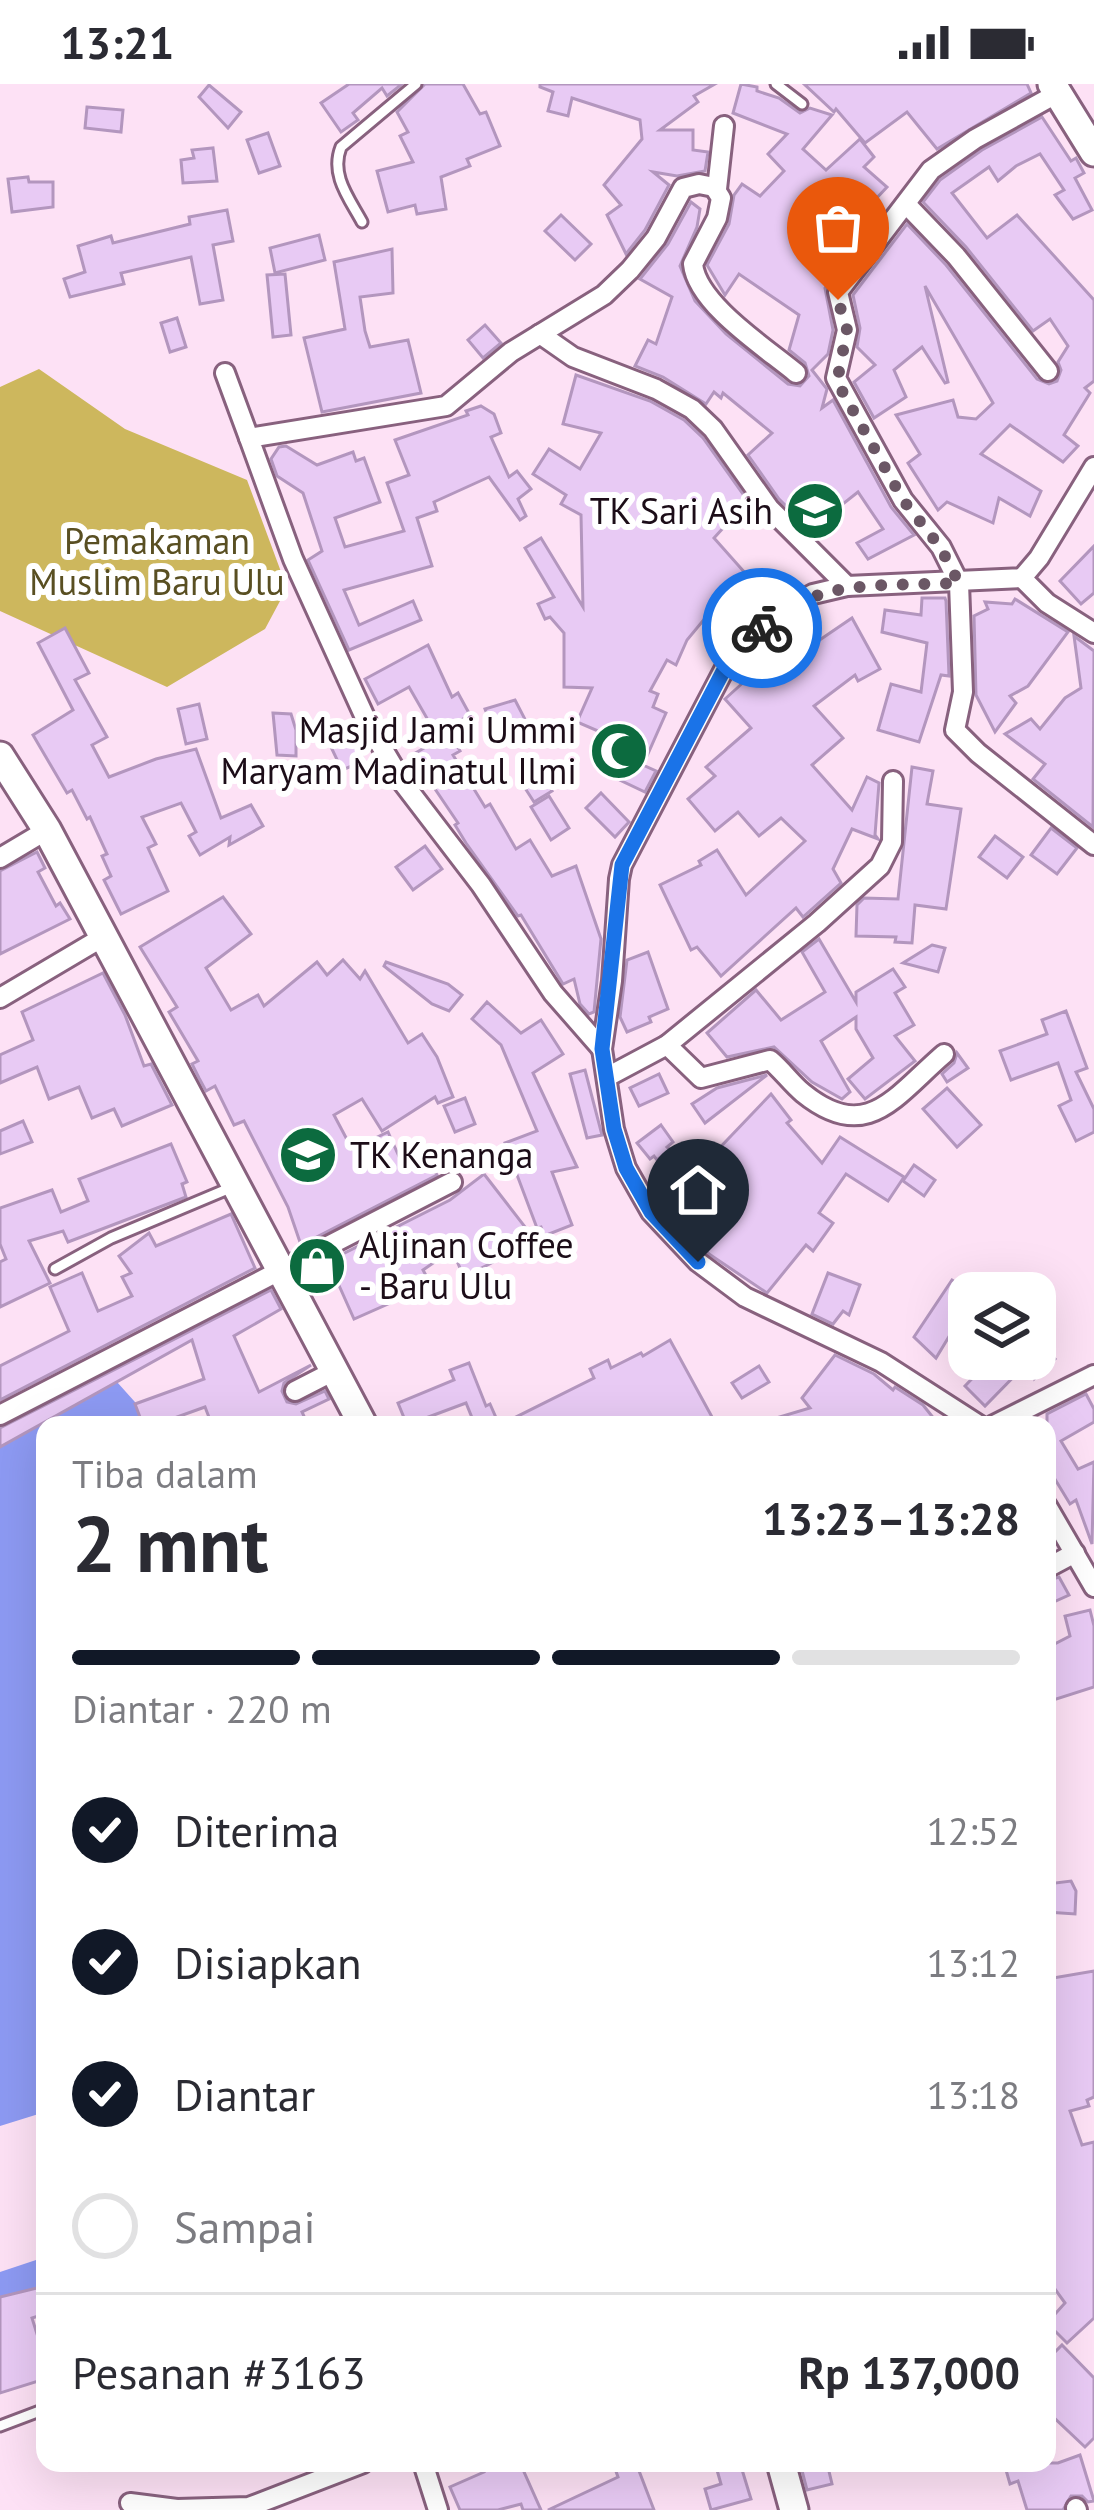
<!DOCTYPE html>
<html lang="id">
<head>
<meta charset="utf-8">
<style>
  :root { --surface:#fff; --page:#f7f7f7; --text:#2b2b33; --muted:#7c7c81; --line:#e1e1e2; --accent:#111827 }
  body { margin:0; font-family:"PT Sans",sans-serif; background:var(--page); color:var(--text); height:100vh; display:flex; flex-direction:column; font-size:45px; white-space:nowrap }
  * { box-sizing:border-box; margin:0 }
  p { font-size:39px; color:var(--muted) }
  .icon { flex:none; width:66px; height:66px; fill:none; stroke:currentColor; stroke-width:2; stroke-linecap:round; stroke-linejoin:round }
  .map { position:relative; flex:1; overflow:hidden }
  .side { position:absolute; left:36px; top:1332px; width:1020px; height:1056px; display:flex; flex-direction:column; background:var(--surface); border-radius:24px; box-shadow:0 12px 48px #0002 }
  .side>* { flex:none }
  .fabs { position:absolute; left:948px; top:1188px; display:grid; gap:24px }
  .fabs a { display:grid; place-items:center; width:108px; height:108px; border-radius:24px; background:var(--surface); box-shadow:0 12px 48px #0002; font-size:60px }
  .pin { position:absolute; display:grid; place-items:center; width:102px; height:102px; color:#fff; margin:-123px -51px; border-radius:50% 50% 50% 0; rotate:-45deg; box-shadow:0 0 12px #0007 }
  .pin .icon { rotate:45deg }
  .courier { position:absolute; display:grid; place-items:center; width:120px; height:120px; margin:-60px; border:9px solid #1a73e8; border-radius:50%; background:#fff; color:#222; box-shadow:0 3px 15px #0007 }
  .headline em { font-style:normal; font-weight:800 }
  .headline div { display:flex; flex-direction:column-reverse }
  .headline { display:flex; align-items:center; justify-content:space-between; height:204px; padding:0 36px }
  h1 { font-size:78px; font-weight:800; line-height:90px }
  .bar { display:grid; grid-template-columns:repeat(4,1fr); gap:18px 12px; align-content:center; height:144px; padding:0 36px }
  .bar i { height:15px; border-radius:9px; background:var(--line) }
  .bar .active { background:var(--accent) }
  .bar p { grid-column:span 4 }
  .line { display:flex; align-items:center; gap:30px; padding:0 36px; border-top:3px solid var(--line) }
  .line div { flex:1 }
  ol { padding:0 36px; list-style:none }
  li { display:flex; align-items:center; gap:36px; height:132px }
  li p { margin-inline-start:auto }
  li .icon { padding:12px; border-radius:50%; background:var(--accent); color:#fff; stroke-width:4 }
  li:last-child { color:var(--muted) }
  li i { width:66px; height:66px; border:6px solid var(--line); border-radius:50% }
  .status { display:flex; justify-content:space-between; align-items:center; height:84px; padding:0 60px; background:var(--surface); direction:ltr }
  .status svg { height:33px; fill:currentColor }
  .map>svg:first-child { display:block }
</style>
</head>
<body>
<div class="status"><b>13:21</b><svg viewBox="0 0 49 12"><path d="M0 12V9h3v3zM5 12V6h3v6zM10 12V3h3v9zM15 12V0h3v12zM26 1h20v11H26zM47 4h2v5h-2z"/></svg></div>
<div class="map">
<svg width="1094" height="2426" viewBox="0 0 1094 2426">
  <rect width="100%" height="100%" fill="#fde1f5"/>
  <path fill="#cdb75d" d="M39,285L125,345L247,396L287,504L265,545L167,603L0,527V303Z"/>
  <g fill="#8d9af3">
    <path d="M117,1298L143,1327L144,1341H45V2028L0,2042V1358Z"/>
    <path d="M45,2173V2211L0,2225V2188Z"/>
  </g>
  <g fill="#e8caf4" stroke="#b396be" stroke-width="3">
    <path d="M349,0H402L387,12L382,4L353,29L358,36L341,48L321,19Z"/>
    <path d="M425,0H463L480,30L486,28L500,62L467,75L470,82L441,93L446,125L417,130L415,121L388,128L377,87L413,78L400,52L408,48L397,28Z"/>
    <path d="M540,0H715L694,12L698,18L660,46H693V66L708,68L705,87L677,92L653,88L669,101L645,146L626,170L607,131L621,121L604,101L642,55L640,36L572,14L568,32L548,27L553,8L540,3Z"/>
    <path d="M741,0L757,3V7L779,14L800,29L810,24L832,31L803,65L826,86L860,55L874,73L864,83L887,103L873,118L848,96L823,128L861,155L825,204L833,246L828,270L812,286L827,305L822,324L833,316L891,423L914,451L868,475L857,459L883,445L858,408L810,446L779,415L748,371L772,349L723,309L721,314L714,308L706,320L663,293L635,282L648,256L656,260L672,213L640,195L668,160L691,118L700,125L697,143L680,182L695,217L726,250L788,300L800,302L809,292L805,279L789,266L799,231L739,190L725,211L707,181L729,140L734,111L742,100L760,112L784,87L768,70L787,50L733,29Z"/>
    <path d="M804,0H1027L1031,9L937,65L907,28L865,59L836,25L834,28Z"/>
    <path d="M209,1L241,28L228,44L199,13Z"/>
    <path d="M87,23L123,26L121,48L85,44Z"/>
    <path d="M1042,33L1071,77L1076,74L1084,89L1075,94L1092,126L1073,135L1055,111L1064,106L1040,70L1016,82L998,97L989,83L952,109L987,154L1017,131L1094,216V297L1085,304L1090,309L1064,351L1078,362L1063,378L1010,341L981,370L1041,407L1030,432L999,414L993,439L947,418L938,426L908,379L920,370L896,331L953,316L958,333L976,335L993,319L925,202L948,298L945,299L922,263L894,286L906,313L874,334L854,298L875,281L857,263L860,244L853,211L907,140L946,181L1037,295L1049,300L1057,297L1061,286L1058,278L1068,262L1050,235L1033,247L966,163L923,118L940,96L982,66Z"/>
    <path d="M268,49L280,82L259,89L247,56Z"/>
    <path d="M213,64L217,97L183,99L181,76L194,74L192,66Z"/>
    <path d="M28,93L29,98H53V123L12,128L8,95Z"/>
    <path d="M227,126L233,157L213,161L223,216L200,220L191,173L121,189L124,200L70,213L64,195L85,188L78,162L111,152L113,159L190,140L189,133Z"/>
    <path d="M561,131L591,160L575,176L545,147Z"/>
    <path d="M319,151L325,176L275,189L270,164Z"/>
    <path d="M392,165L393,209L360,213L365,247L370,263L408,256L421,309L322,328L304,254L345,245L334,178Z"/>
    <path d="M285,190L291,251L273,253L267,191Z"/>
    <path d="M177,234L186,263L170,268L161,239Z"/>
    <path d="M485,241L501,259L483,274L468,256Z"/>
    <path d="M576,291L650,317L684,336L703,354L745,413L721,440L724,443L714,454L769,516L735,552L711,527L687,556L676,581L667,576L650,607L658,610L653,623L666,629L643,681L656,687L645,708L603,688L619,656L577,638L592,604L564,603V549L550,533L545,535L538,520L554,513L525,464L541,454L583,523L581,431L561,420L566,411L533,390L549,365L580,385L601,349L563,340Z"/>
    <path d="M481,322L494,330L501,349L491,353L509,393L517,387L531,405L518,415L526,432L520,436L489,393L434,418L437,427L417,434L432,482L344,506L359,541L413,517L421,536L349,566L308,476L322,467L303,409L277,392L271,375L279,363L286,362L317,381L353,368L356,377L364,374L380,418L335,434L345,463L404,447L387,399L409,391L395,356L468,331L466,327Z"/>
    <path d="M1094,462V509L1081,520L1060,497Z"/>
    <path d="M922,514H945L946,517L949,592L941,591L919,658L878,646L891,600L921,608L927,559L882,548L885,526L921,531Z"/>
    <path d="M1015,515L1068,548L1028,602L1010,612L1016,619L995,648L976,611L974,532L988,525L985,518L1012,520Z"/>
    <path d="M852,534L880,585L858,597L855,591L814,622L843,654L812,681L852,726L867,693L879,699L875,751L878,755L852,745L833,785L841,799L803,833L796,824L721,892L697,863L691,866L660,801L701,781L699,777L717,766L746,811L805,757L781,734L759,752L738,728L715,747L688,715L715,692L706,683L751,644L725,615L757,586L749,577L786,548L802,568Z"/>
    <path d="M65,544L89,589L75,596L107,653L92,661L109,693L156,675L196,665L221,734L251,721L263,742L229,761L230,753L200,771L189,752L196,748L181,719L142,733L156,760L148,764L168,807L121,830L104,796L111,792L102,772L107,770L90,733L87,735L72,706L67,709L33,651L73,626L38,559Z"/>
    <path d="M1074,552L1094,567L1093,743L1033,695L1045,680L1005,650L1031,635L1040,645L1065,614L1081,604Z"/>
    <path d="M428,561L452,613L458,609L470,631L436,650L409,603L378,620L365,595Z"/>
    <path d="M515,616L529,643L494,648L485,625Z"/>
    <path d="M199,620L207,655L186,660L178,625Z"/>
    <path d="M273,629L291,630L296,646V672L277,671Z"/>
    <path d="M450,649L460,667L453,671L485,723L490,720L516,765L530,756L552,792L576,782L601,855L594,928L589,930L580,920L574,895L563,900L521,831L518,832L466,759L455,741L458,739L412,671Z"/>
    <path d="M353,651L364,677L342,686L330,661Z"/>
    <path d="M912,683L933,687L927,720L961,725L946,825L915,821L912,859L895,858L896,853L856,852L857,821L864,814L898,815Z"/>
    <path d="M541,689L552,707L534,718L523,701Z"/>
    <path d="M601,709L629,738L615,753L586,724Z"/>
    <path d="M549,712L569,744L551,756L531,723Z"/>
    <path d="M1051,744L1077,764L1057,790L1031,771Z"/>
    <path d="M995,752L1023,773L1007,794L979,773Z"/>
    <path d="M425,762L442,785L413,806L396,783Z"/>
    <path d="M37,768L45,784L38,788L56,822L60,819L70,835L0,870V787Z"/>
    <path d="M223,813L251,850L206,884L231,926L258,911L264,922L317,878L327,891L343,876L360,895L365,887L408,959L422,950L437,973L453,1013L438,1019L435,1013L382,1047L362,1015L334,1031L352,1065L388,1048L401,1077L423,1065L437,1091L301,1161L288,1123L244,1037L234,1041L215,1002L206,1007L199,994L192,980L198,977L169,928L177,923L140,863Z"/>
    <path d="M819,855L856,918V908L893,885L905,903L895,909L914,941L895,952L915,977L865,1015L848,995L873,974L856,945V933L821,957L850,1008L842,1015L812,998L774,963L727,973L707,949L756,906L781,936L825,908L802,868Z"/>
    <path d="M932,861L945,864L938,888L903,879Z"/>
    <path d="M648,868L668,925L649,933L651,938L627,948L620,933L627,876Z"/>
    <path d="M386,878L448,900L462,911L449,927L432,920L384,882Z"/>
    <path d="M103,889L125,931L144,982L151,980L172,1021L122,1042L114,1025L92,1034L79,1003L49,1015L37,983L0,999V971L33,956L22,928Z"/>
    <path d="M487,918L521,949L541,936L563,970L533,989L577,1083L552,1088L572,1141L544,1152L541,1143L537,1144L505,1059L537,1047L501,961L472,935Z"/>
    <path d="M1066,927L1087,984L1076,988L1094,1025V1048L1076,1057L1059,1022L1071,1016L1058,979L1011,996L1000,967L1047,950L1042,936Z"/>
    <path d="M957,969L968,984L947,998L942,990L954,979Z"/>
    <path d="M585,986L602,1051L587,1054L570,990Z"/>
    <path d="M659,990L668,1009L639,1022L630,1004Z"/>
    <path d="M767,991L705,1039L692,1020L717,1004Z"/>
    <path d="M947,1004L981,1041L957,1063L923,1025Z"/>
    <path d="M771,1010L791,1036L787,1039L822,1079L840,1053L904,1093L888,1117L846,1090L819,1129L833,1139L813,1167L806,1161L767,1209L709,1170L702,1162L705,1159L678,1133L701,1109L688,1097Z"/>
    <path d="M465,1014L475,1040L455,1048L444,1022Z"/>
    <path d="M23,1037L32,1058L0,1070V1047Z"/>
    <path d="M661,1041L673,1058L667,1063L670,1066L657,1076L654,1072L650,1075L637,1059Z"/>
    <path d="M171,1060L187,1098L182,1100L186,1113L68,1158L63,1147L29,1157L50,1199L0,1223V1178L6,1175L0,1160V1124L52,1106L61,1128L88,1117L79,1095Z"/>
    <path d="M914,1081L935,1096L924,1112L903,1097Z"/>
    <path d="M484,1090L529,1148L498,1161L503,1173L464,1193L452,1166L423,1186L433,1204L415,1214L413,1209L354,1235L337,1197L333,1199L326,1185L314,1192L311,1186L450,1116Z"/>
    <path d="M231,1130L255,1184L0,1316V1282L69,1247L50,1203L82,1189L98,1227L132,1212L122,1193L131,1189L119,1172L149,1149L156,1162Z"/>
    <path d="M828,1189L860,1201L849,1231L843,1227L833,1240L812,1230Z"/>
    <path d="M952,1196L969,1206V1241L959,1236L936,1274L914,1253Z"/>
    <path d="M271,1206L281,1225L234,1252L259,1308L311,1281L284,1299L282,1307L287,1318L296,1320L325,1307L329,1315L302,1328L308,1341H288L285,1335L269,1341H212L205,1323L155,1341H143L135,1320L204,1295L192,1256L0,1363V1344Z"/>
    <path d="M1035,1253L1055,1275L1035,1294Z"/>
    <path d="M670,1256L712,1333L699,1341H500L594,1294L590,1285L608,1276L611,1284L641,1269L643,1272Z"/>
    <path d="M835,1271L874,1290L893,1306L895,1303L923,1321L939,1341H767L766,1337L810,1324L802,1314Z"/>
    <path d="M991,1275H1031L985,1322L965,1302Z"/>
    <path d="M469,1279L486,1322L490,1320L497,1336L475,1341L466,1319L407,1341L398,1319L454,1296L450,1286Z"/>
    <path d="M759,1282L769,1298L742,1314L732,1299Z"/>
    <path d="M1086,1310L1094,1325V1338L1061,1357L1078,1385L1094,1378L1092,1460L1076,1416L1070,1420L1047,1382V1330Z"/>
    <path d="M1059,1493L1069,1511L1047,1521V1497Z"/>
    <path d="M1090,1526L1094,1542V1603L1047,1618V1564L1070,1552L1065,1532Z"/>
    <path d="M1071,1797L1076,1807L1075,1830L1047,1828V1800Z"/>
    <path d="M1094,1887V2013L1087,2016L1089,2022L1070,2027L1082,2061L1094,2058V2234L1067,2259L1047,2239L1065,2219L1047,2194V1919L1054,1918L1053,1894Z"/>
    <path d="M45,2202V2230L32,2234L42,2266L45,2265V2295L0,2309V2213Z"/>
    <path d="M1062,2261L1094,2294V2354L1085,2363L1047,2327V2276Z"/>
    <path d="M1080,2371L1094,2417L1088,2418L1082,2412H1071L1063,2426H1027L1018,2397L1010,2400L1004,2379H1058Z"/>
    <path d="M481,2379H520L541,2426H523L521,2420L498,2426H460L450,2403L484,2388Z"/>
    <path d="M613,2379H636L654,2426H548L618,2393Z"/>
    <path d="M715,2379H740L751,2415L711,2426L705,2405L721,2400Z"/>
    <path d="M800,2379H827L832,2400L807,2406Z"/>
  </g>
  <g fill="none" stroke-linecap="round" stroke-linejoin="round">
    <g stroke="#88617e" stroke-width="15">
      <g id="lane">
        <path d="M776,0L802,20"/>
        <path d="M362,138C349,114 330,91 341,63L416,0"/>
        <path d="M55,1185L111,1154L230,1104"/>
        <path d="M0,2342L45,2325"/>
      </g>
    </g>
    <g stroke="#88617e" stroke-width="24">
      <g id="street">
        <path d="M1058,9L975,55L931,86L838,208L847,246L836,294L903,416L941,463L959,499L963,608L955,646L978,669L1094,761"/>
        <path d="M717,105L724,42"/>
        <path d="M906,120L956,172L1048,287"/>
        <path d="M540,250L573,273L656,305L692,325L713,345L769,424L847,502"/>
        <path d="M225,289L249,354"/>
        <path d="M1022,494L1047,519L1094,549"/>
        <path d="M0,774L47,746"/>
        <path d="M0,914L103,853"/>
        <path d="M667,961L701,994L770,976C782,986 791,999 803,1009C867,1061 895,1012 944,970"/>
        <path d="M602,965L553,909L481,801L403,699L368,640L293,475L249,354L446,322L511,268L604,211L630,186L656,154L683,104L699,100L714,103L721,114L717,134L693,180C697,220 766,264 796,289"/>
        <path d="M607,993L667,961L817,839L880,782L892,758L893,697"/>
        <path d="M295,1307L334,1287"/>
        <path d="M0,1331L452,1098"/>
        <path d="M979,1341L881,1278L745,1213L698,1178L651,1128L626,1084L614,1045L602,965L612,897L619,795L622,781L727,580L776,530L813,510L847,502L1022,494L1039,474L1094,383"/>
        <path d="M994,1341L1094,1291"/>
        <path d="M1047,1422L1094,1503"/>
        <path d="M1047,1484L1075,1469"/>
        <path d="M423,2379L438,2426"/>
        <path d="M130,2419L177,2425L249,2423L363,2379"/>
        <path d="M1076,2424L1077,2426"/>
      </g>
    </g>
    <g stroke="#88617e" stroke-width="33">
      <g id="secondary">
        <path d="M1052,0L1094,68"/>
        <path d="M0,672L47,746L363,1341"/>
        <path d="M781,2379L794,2426"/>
      </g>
    </g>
    <use href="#lane" stroke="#fff" stroke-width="9"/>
    <use href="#street" stroke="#fff" stroke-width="18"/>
    <use href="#secondary" stroke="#fff" stroke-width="27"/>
  </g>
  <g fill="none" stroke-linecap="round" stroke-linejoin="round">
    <path stroke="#6b5765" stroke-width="12" stroke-dasharray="0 21.6" d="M762,544C816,492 889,503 959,499L940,463L903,416L837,298L847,246L838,216"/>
    <path stroke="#1a73e8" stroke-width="15" d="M698,1178L651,1128L626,1084L614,1045L602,965L622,781L727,580L762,544"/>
  </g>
  <defs>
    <g id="school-disc" transform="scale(3)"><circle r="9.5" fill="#0c6b3f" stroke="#fff"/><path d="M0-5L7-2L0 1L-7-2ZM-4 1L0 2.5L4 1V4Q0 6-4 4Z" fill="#fff"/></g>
    <g id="mosque-disc" transform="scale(3)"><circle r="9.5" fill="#0c6b3f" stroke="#fff"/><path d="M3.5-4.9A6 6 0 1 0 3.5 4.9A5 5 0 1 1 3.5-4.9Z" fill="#fff"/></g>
    <g id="shop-disc" transform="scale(3)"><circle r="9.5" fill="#0c6b3f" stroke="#fff"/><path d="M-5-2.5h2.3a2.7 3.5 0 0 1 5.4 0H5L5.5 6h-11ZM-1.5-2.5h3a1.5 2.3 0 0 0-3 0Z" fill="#fff"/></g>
  </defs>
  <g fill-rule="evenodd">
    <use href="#school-disc" x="815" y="427"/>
    <use href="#mosque-disc" x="619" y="667"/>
    <use href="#school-disc" x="308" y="1071"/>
    <use href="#shop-disc" x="317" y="1182"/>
  </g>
  <g text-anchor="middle" stroke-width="12" stroke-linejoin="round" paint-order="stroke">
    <g font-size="36" fill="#1c0d18" stroke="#fff" text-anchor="end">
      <text x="773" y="440">TK Sari Asih</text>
      <text x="577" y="659">Masjid Jami Ummi<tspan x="577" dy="41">Maryam Madinatul Ilmi</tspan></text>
      <text x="350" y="1084" text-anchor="start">TK Kenanga</text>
      <text x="359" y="1174" text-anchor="start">Aljinan Coffee<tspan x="359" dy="41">- Baru Ulu</tspan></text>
    </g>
    <g font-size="36" fill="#594f22" stroke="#fff">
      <text x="157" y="470">Pemakaman<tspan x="157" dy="41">Muslim Baru Ulu</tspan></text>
    </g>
  </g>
</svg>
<div class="fabs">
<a><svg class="icon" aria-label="layers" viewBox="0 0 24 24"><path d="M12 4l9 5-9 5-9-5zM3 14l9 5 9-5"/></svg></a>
</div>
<div class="pin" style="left:838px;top:216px;background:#ea580c"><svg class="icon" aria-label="bag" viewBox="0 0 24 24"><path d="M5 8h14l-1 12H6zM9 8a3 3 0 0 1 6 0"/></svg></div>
<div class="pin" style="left:698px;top:1178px;background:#1f2937"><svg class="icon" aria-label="home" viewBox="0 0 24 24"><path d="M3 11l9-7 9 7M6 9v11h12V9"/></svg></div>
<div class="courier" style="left:762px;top:544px"><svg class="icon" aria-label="bike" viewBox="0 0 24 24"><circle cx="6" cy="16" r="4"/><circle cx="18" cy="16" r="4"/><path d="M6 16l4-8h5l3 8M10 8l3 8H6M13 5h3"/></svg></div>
<section class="side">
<div class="headline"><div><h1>2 mnt</h1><p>Tiba dalam</p></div><em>13:23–13:28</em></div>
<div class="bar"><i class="active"></i><i class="active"></i><i class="active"></i><i></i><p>Diantar · 220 m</p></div>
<ol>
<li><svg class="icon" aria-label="check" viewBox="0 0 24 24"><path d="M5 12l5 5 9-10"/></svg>Diterima<p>12:52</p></li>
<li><svg class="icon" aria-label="check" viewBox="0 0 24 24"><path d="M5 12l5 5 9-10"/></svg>Disiapkan<p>13:12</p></li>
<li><svg class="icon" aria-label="check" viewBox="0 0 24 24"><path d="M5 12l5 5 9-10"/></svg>Diantar<p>13:18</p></li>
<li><i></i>Sampai</li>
</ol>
<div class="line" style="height:156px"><div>Pesanan #3163</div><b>Rp 137,000</b></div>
</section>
</div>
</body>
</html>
